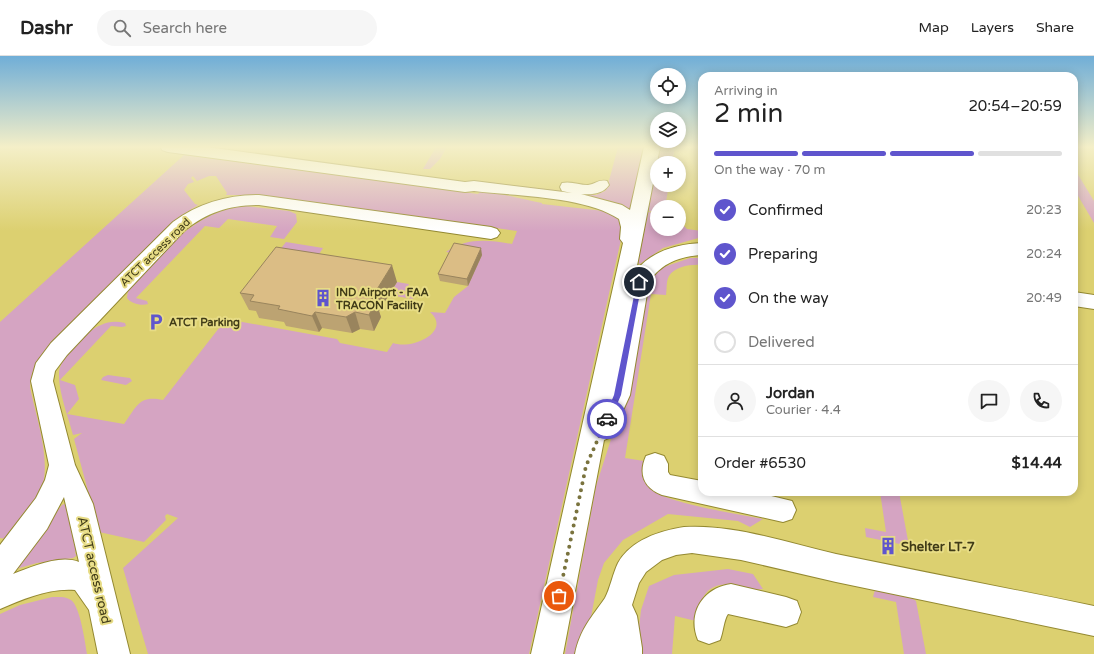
<!DOCTYPE html>
<html lang="en">
<head>
<meta charset="utf-8">
<style>
  :root { --surface:#fff; --page:#f6f6f6; --text:#222; --muted:#767676; --line:#e0e0e0; --accent:#5f55cd }
  body { margin:0; font-family:"Varela Round",sans-serif; background:var(--page); color:var(--text); height:100vh; display:flex; flex-direction:column; font-size:15px; white-space:nowrap }
  * { box-sizing:border-box; margin:0 }
  p { font-size:13px; color:var(--muted) }
  .icon { flex:none; width:22px; height:22px; fill:none; stroke:currentColor; stroke-width:2; stroke-linecap:round; stroke-linejoin:round }
  .map { position:relative; flex:1; overflow:hidden }
  .drawer { position:absolute; left:698px; top:16px; width:380px; height:424px; display:flex; flex-direction:column; background:var(--surface); border-radius:12px; box-shadow:0 2px 10px #0003 }
  .drawer>* { flex:none }
  .fabs { position:absolute; left:650px; top:12px; display:grid; gap:8px }
  .fabs a { display:grid; place-items:center; width:36px; height:36px; border-radius:50%; background:var(--surface); box-shadow:0 2px 10px #0003; font-size:20px }
  .pin { position:absolute; display:grid; place-items:center; width:34px; height:34px; color:#fff; margin:-17px; border:2px solid #fff; border-radius:50%; box-shadow:0 1px 4px #0007 }
  .courier { position:absolute; display:grid; place-items:center; width:40px; height:40px; margin:-20px; border:3px solid #5f55cd; border-radius:50%; background:#fff; color:#222; box-shadow:0 1px 5px #0007 }
  .head em { font-style:normal; font-weight:600 }
  .head div { display:flex; flex-direction:column-reverse }
  .head { display:flex; align-items:center; justify-content:space-between; height:68px; padding:0 16px }
  h1 { font-size:26px; font-weight:600; line-height:30px }
  .bar { display:grid; grid-template-columns:repeat(4,1fr); gap:6px 4px; align-content:center; height:48px; padding:0 16px }
  .bar i { height:5px; border-radius:3px; background:var(--line) }
  .bar .on { background:var(--accent) }
  .bar p { grid-column:span 4 }
  .line { display:flex; align-items:center; gap:10px; padding:0 16px; border-top:1px solid var(--line) }
  .line div { flex:1 }
  .round { display:grid; place-items:center; flex:none; width:42px; height:42px; border-radius:21px; background:var(--page) }
  ol { padding:0 16px; list-style:none }
  li { display:flex; align-items:center; gap:12px; height:44px }
  li p { margin-inline-start:auto }
  li .icon { padding:4px; border-radius:50%; background:var(--accent); color:#fff; stroke-width:4 }
  li:last-child { color:var(--muted) }
  li i { width:22px; height:22px; border:2px solid var(--line); border-radius:50% }
  header { display:flex; align-items:center; gap:24px; box-sizing:border-box; height:56px; padding:0 20px; background:var(--surface); border-bottom:1px solid var(--line) }
  header strong { font-size:19px }
  nav { display:flex; gap:22px; margin-inline-start:auto; font-size:14px }
  .search { width:280px; height:36px; background:var(--page); display:flex; align-items:center; gap:10px; box-sizing:border-box; padding:0 14px; border-radius:22px; color:var(--muted); font-size:15px }
  .map>svg:first-child { display:block }
</style>
</head>
<body>
<header>
<strong>Dashr</strong>
<div class="search"><svg class="icon" aria-label="search" viewBox="0 0 24 24"><circle cx="10" cy="10" r="6"/><path d="M15 15l6 6"/></svg>Search here</div>
<nav><a>Map</a><a>Layers</a><a>Share</a></nav>
</header>
<div class="map">
<svg width="1094" height="598" viewBox="0 0 1094 598">
  <rect width="100%" height="100%" fill="#e7dc85"/>
  <path fill="#dcd070" fill-rule="evenodd" d="M0,91H702V436H1074V91H1094V598H0ZM657,107H679V129H657ZM657,151H679V173H657Z"/>
  <g fill="#d5a4c2">
    <path d="M436,91H447L440,103L430,113H423Z"/>
    <path d="M618,91H647L631,154L611,145L484,127L488,126L596,139L605,135L607,132Z"/>
    <path d="M660,91H675L672,107H657V129H669L665,151H657V156L648,155Z"/>
    <path d="M184,99L478,138L481,135C502,137 521,143 542,147V148L604,155L614,159L621,166L622,179L529,598H148L123,512L178,462L167,458L165,460L166,464L144,486L99,476L74,383L82,377L73,379C68,360 59,338 59,319C58,302 86,275 101,269C109,265 117,265 125,267L126,270L122,271L111,270L60,324L75,329L79,343L67,358L124,368C137,350 139,339 163,344L226,263L337,283L340,287L387,296L393,287C413,294 452,275 430,256L445,257L454,241L468,230L453,197L446,196C467,181 488,184 512,188L517,175L261,139H226L227,137L216,120H209L197,125L193,120L191,122L194,126L188,128L184,134L195,148L198,149L179,161L42,300C34,310 31,318 30,331C36,362 54,410 39,439C31,455 16,470 6,483L0,482V266Z"/>
    <path d="M1074,112L1094,145V167L1074,133Z"/>
    <path d="M246,150L289,155L296,158L297,166L284,183L270,181L277,170L228,163L219,172L205,170L136,242L147,245L148,248C142,250 131,248 127,242L128,235L131,231C166,195 192,155 246,150Z"/>
    <path d="M648,156L657,157V173H679V165L687,173L702,175V181L663,192L640,208L638,207Z"/>
    <path d="M286,186L323,192L314,206L275,200Z"/>
    <path d="M690,202H702V209C692,208 675,210 669,220C666,225 667,233 666,239L651,238L625,402L644,405C642,415 642,423 649,431C662,447 739,458 763,463L750,471L738,465L668,458L623,484L604,507L598,524L584,598H565L596,430L624,343L643,236L653,220L661,212Z"/>
    <path d="M397,226L409,228L404,238L414,240L413,243L389,239Z"/>
    <path d="M108,319L130,322L132,325L126,329L101,324L103,321Z"/>
    <path d="M880,436H899L909,490L866,481L865,472L886,476Z"/>
    <path d="M66,447L77,494L75,496L76,499L79,498L73,502L37,507L16,513L17,505L62,449Z"/>
    <path d="M728,513L753,518L763,533C753,535 743,530 733,529C706,525 700,543 696,565L675,560L672,598H636L641,554L649,530L674,519Z"/>
    <path d="M875,534L910,541L916,545L926,598H904L896,546L873,541Z"/>
    <path d="M52,541C59,541 65,540 71,544C80,550 85,586 87,598H0V558L20,549Z"/>
  </g>
  <g fill="none" stroke-linecap="round" stroke-linejoin="round">
    <g stroke="#948931" stroke-width="2">
      <g id="minor">
        <path d="M161,91H207L465,126L474,125L572,137L562,135L560,131L562,127C571,125 579,129 588,129C596,128 598,123 607,125L609,129C603,138 592,139 581,138L622,149L630,154L644,91H660L636,215C651,195 678,188 702,187V199C681,200 661,207 649,226L630,339L611,381L604,384L563,598H531L623,187L620,183L621,171L619,163C585,140 515,140 474,135L465,136L168,96L162,94Z"/>
        <path d="M259,139L491,171L497,173L500,177L497,181L491,183L259,149C230,149 208,156 185,174L67,299L55,315L53,325L75,409L93,448L130,598H98L89,554L75,534C48,532 24,543 0,553V489L36,442L45,424L49,409L31,325L36,307L51,287L173,166C199,147 227,139 259,139ZM64,441L79,506C60,498 31,511 13,518L47,473Z"/>
        <path d="M1074,236L1094,239V253L1074,250Z"/>
        <path d="M655,397L664,400L668,408V416L670,419L702,425V436H755L792,445L796,454L792,463L783,466L662,439C644,432 638,418 646,400Z"/>
        <path d="M684,471C735,468 787,487 836,498C922,516 1008,532 1094,550V580L836,526L741,504L692,497L676,499L662,504L646,516L639,527L632,549L637,560L642,592V598H575C580,573 592,561 605,542C610,533 613,517 618,507C631,484 659,475 684,471Z"/>
        <path d="M731,528L786,541L797,545L801,556L797,567L786,571L728,558C724,563 723,577 720,584L709,588L698,584C687,557 703,532 731,528Z"/>
      </g>
    </g>
    <use href="#minor" fill="#fff" fill-rule="evenodd"/>
  </g>
  <g fill="#bca372">
    <path d="M482,199L468,230L440,225L438,218Z"/>
    <path d="M397,226L379,255L381,261L374,275L360,273L352,277L322,272L319,276L286,270L284,266L259,262L256,255L249,254L240,237Z"/>
  </g>
  <g fill="#99845d">
    <path d="M481,192L482,199L468,230L467,223Z"/>
    <path d="M392,209L397,226L379,255L381,261L374,275L369,259L371,243Z"/>
    <path d="M315,256L322,272L319,276L312,260Z"/>
    <path d="M355,256L360,273L352,277L346,261Z"/>
  </g>
  <g fill="#dbbd85" stroke="#99845d">
    <path d="M454,187L481,192L467,223L438,218Z"/>
    <path d="M276,191L392,209L371,243L376,244L369,259L355,256L346,261L315,256L312,260L278,253L280,250L250,245L254,239L240,237Z"/>
  </g>
  <linearGradient id="sky" x2="0" y2="1"><stop stop-color="#70aed7"/><stop offset="0.52" stop-color="#f4efc8"/><stop offset="1" stop-color="#f4efc8" stop-opacity="0"/></linearGradient>
  <rect width="1094" height="175" fill="url(#sky)"/>
  <path fill="#5f55cd" d="M637,225L642,226L621,339L610,365L607,366L604,363L614,339Z"/>
  <g fill="none" stroke-linecap="round" stroke-linejoin="round">
    <path stroke="#7a733e" stroke-width="4" stroke-dasharray="0 7.2" d="M559,540L586,410L607,363"/>
  </g>
  <defs>
    <g id="building-bare" transform="scale(1.38)"><path d="M-4-6H4V6H1V3H-1V6H-4ZM-2.5-4.3h1.7v1.8h-1.7ZM.8-4.3h1.7v1.8H.8ZM-2.5-1h1.7V.8h-1.7ZM.8-1h1.7V.8H.8Z" fill="#5f55cd" stroke="#e7dc85" stroke-width="2.5" paint-order="stroke"/></g>
    <g id="parking-bare" transform="scale(1.38)"><path d="M-3.5-5.5H1a3.5 3.5 0 0 1 0 7H-1V5.5H-3.5ZM-1-3.4V-.6H.8a1.4 1.4 0 0 0 0-2.8Z" fill="#5f55cd" stroke="#e7dc85" stroke-width="2.5" paint-order="stroke"/></g>
  </defs>
  <g fill-rule="evenodd">
    <use href="#building-bare" x="323" y="242"/>
    <use href="#parking-bare" x="156" y="266"/>
    <use href="#building-bare" x="888" y="490"/>
  </g>
  <g text-anchor="middle" stroke-width="4" stroke-linejoin="round" paint-order="stroke">
    <g font-size="11" fill="#403b17" stroke="#e7dc85">
      <text transform="translate(155 196) rotate(-44)" y="4">ATCT access road</text>
    </g>
    <g font-size="11" font-weight="bold" fill="#403b17" stroke="#e7dc85" text-anchor="start">
      <text x="336" y="240">IND Airport - FAA<tspan x="336" dy="13">TRACON Facility</tspan></text>
      <text x="169" y="270">ATCT Parking</text>
    </g>
    <g font-size="13" font-weight="bold" fill="#403b17" stroke="#e7dc85" text-anchor="start">
      <text x="901" y="495">Shelter LT-7</text>
    </g>
    <g font-size="13" fill="#403b17" stroke="#e7dc85">
      <text transform="translate(95 514) rotate(77)" y="5">ATCT access road</text>
    </g>
  </g>
</svg>
<div class="fabs">
<a><svg class="icon" aria-label="locate" viewBox="0 0 24 24"><circle cx="12" cy="12" r="6"/><path d="M12 2v4M12 18v4M2 12h4M18 12h4"/></svg></a>
<a><svg class="icon" aria-label="layers" viewBox="0 0 24 24"><path d="M12 4l9 5-9 5-9-5zM3 14l9 5 9-5"/></svg></a>
<a>+</a>
<a>−</a>
</div>
<div class="pin" style="left:559px;top:540px;background:#ea580c"><svg class="icon" aria-label="bag" viewBox="0 0 24 24"><path d="M5 8h14l-1 12H6zM9 8a3 3 0 0 1 6 0"/></svg></div>
<div class="pin" style="left:639px;top:226px;background:#1f2937"><svg class="icon" aria-label="home" viewBox="0 0 24 24"><path d="M3 11l9-7 9 7M6 9v11h12V9"/></svg></div>
<div class="courier" style="left:607px;top:363px"><svg class="icon" aria-label="car" viewBox="0 0 24 24"><path d="M5 17H2v-5l4-1 3-4h7l3 4 3 1v5h-3M9 17h6M6 11h13"/><circle cx="7" cy="17" r="2"/><circle cx="17" cy="17" r="2"/></svg></div>
<section class="drawer">
<div class="head"><div><h1>2 min</h1><p>Arriving in</p></div><em>20:54–20:59</em></div>
<div class="bar"><i class="on"></i><i class="on"></i><i class="on"></i><i></i><p>On the way · 70 m</p></div>
<ol>
<li><svg class="icon" aria-label="check" viewBox="0 0 24 24"><path d="M5 12l5 5 9-10"/></svg>Confirmed<p>20:23</p></li>
<li><svg class="icon" aria-label="check" viewBox="0 0 24 24"><path d="M5 12l5 5 9-10"/></svg>Preparing<p>20:24</p></li>
<li><svg class="icon" aria-label="check" viewBox="0 0 24 24"><path d="M5 12l5 5 9-10"/></svg>On the way<p>20:49</p></li>
<li><i></i>Delivered</li>
</ol>
<div class="line" style="height:72px"><a class="round"><svg class="icon" aria-label="person" viewBox="0 0 24 24"><circle cx="12" cy="8" r="4"/><path d="M4 21q1-7 8-7t8 7"/></svg></a><div><b>Jordan</b><p>Courier · 4.4</p></div><a class="round"><svg class="icon" aria-label="chat" viewBox="0 0 24 24"><path d="M4 5h16v11H9l-5 4z"/></svg></a><a class="round"><svg class="icon" aria-label="phone" viewBox="0 0 24 24"><path d="M5 4h4l2 5-3 2q2 4 5 5l2-3 5 2v4C11 20 4 13 5 4z"/></svg></a></div>
<div class="line" style="height:52px"><div>Order #6530</div><b>$14.44</b></div>
</section>
</div>
</body>
</html>
